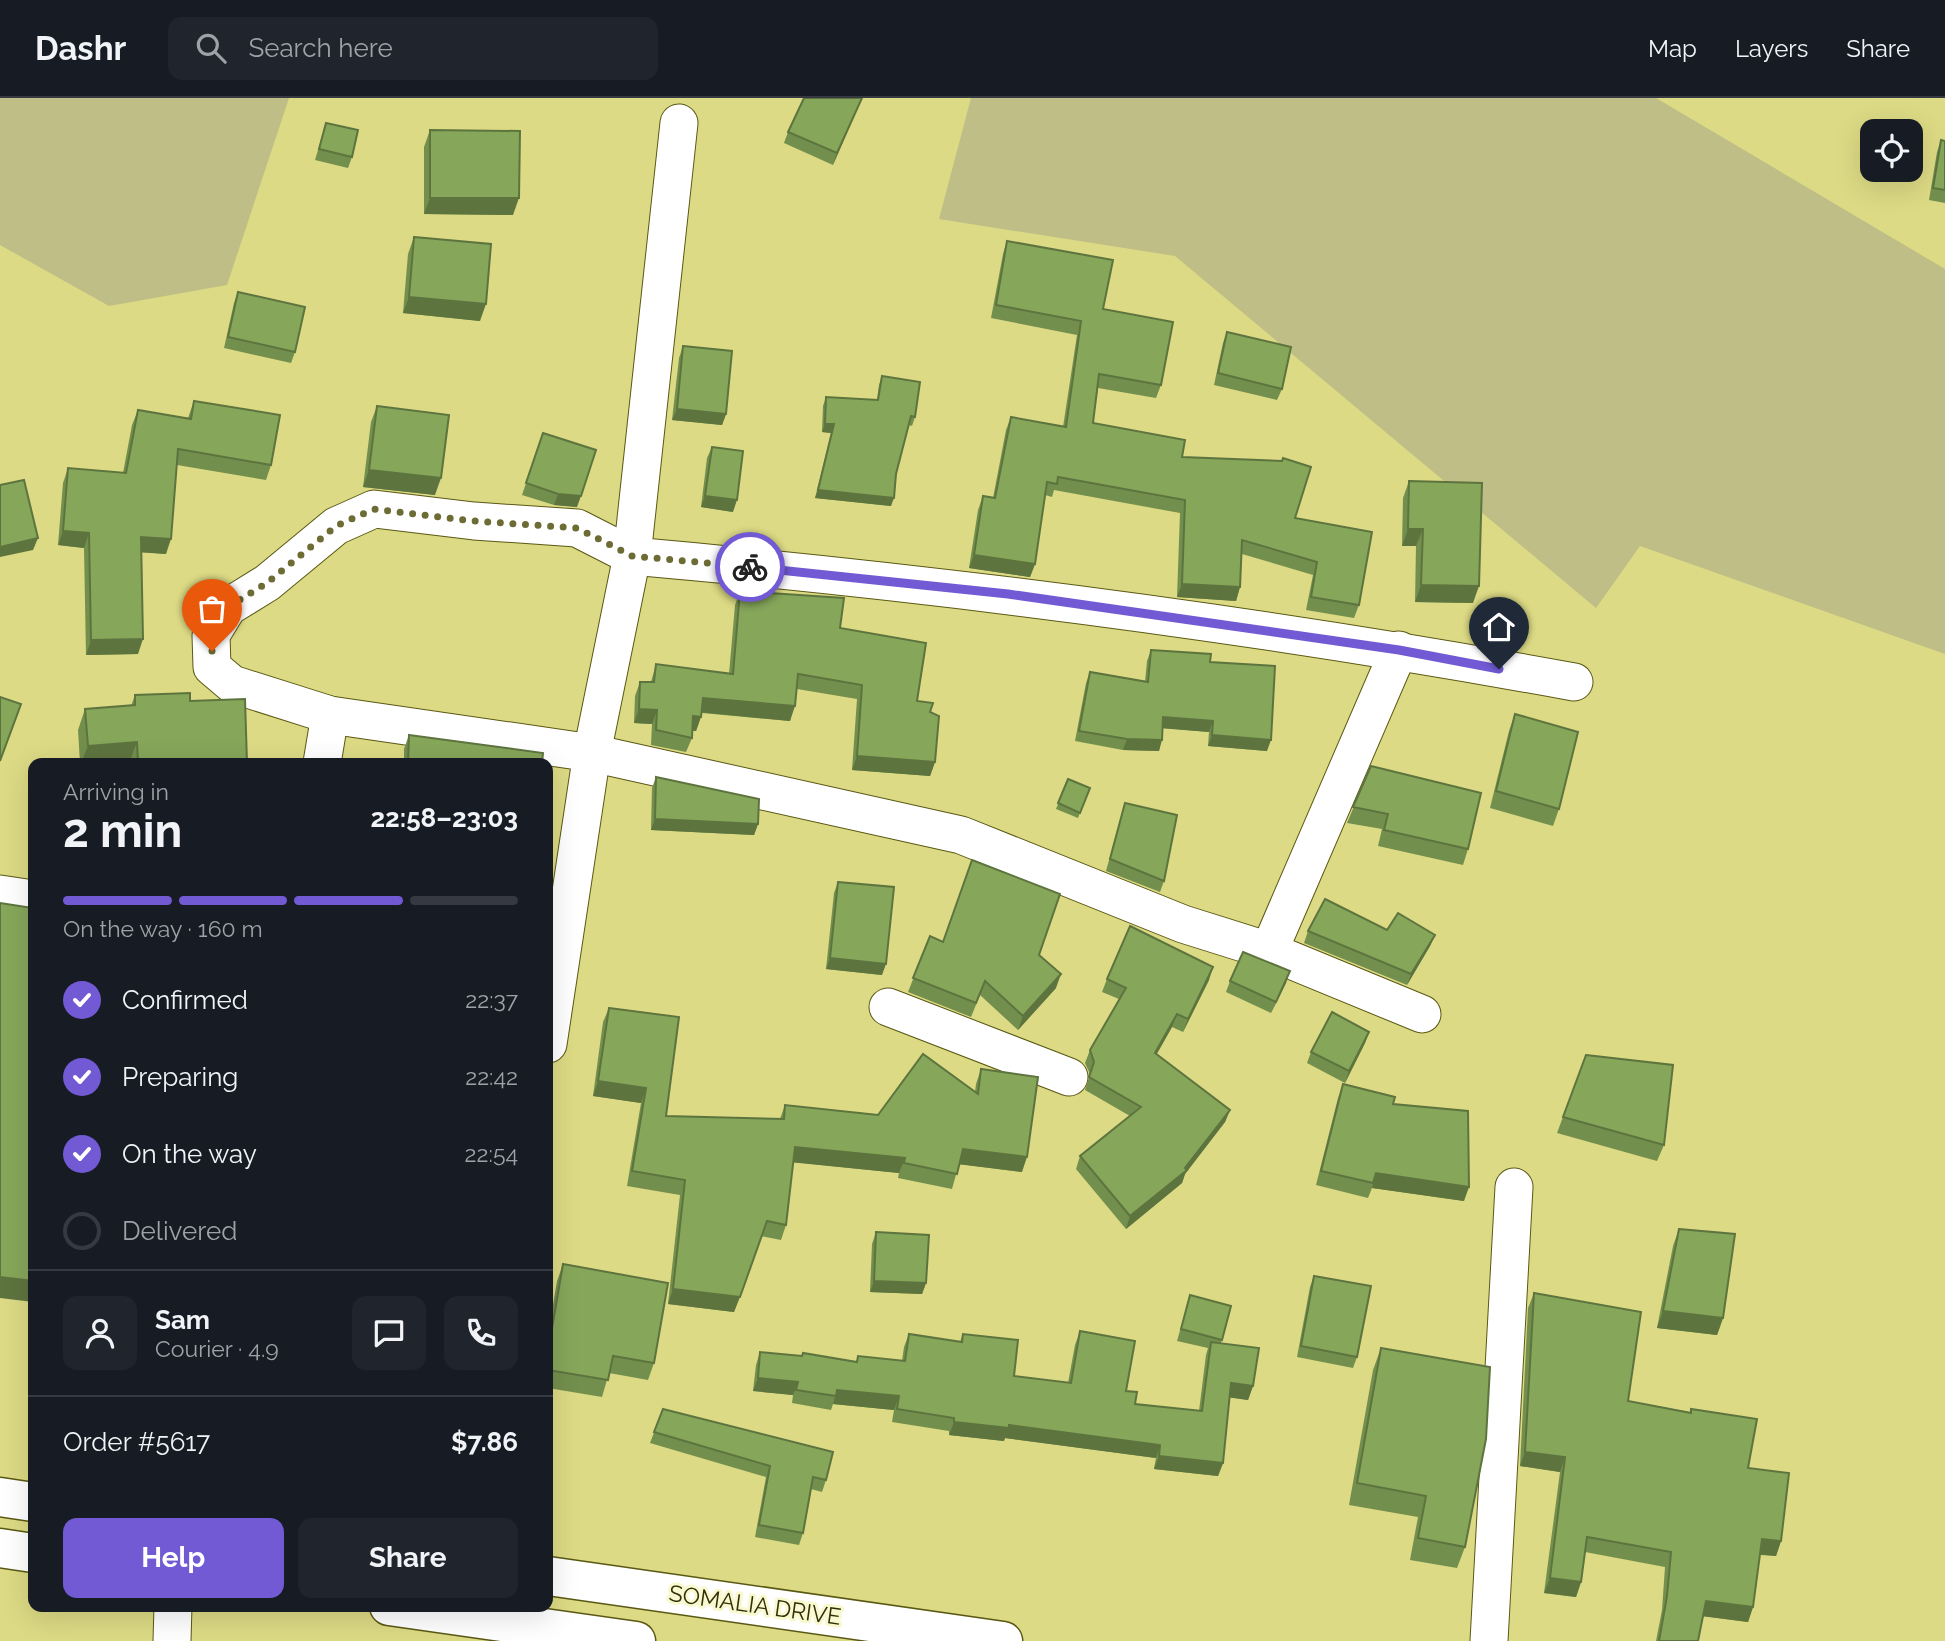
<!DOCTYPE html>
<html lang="en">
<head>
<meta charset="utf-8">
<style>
  :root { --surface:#171b24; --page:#20242c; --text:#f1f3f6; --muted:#9ea1a6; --line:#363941; --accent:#715ad4 }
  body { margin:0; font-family:Raleway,sans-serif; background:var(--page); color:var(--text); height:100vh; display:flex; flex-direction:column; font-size:26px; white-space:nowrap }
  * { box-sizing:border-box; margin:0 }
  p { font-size:23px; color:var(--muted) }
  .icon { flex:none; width:38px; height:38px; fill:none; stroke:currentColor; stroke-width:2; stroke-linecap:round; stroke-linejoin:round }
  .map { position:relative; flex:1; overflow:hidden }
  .side { position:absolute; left:28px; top:660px; width:525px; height:854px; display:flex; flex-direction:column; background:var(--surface); border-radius:14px; box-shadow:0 7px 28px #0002 }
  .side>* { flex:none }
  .fabs { position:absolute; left:1860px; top:21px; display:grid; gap:14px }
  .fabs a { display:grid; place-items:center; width:63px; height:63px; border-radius:14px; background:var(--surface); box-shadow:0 7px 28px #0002; font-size:35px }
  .pin { position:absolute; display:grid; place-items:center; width:60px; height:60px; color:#fff; margin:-72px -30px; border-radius:50% 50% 50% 0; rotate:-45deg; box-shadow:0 0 7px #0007 }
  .pin .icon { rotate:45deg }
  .courier { position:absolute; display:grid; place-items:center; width:70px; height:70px; margin:-35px; border:5px solid #715ad4; border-radius:50%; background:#fff; color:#222; box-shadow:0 2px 9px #0007 }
  .headline em { font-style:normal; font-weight:700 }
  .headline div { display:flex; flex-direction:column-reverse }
  .headline { display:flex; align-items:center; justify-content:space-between; height:119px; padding:0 35px }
  h1 { font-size:46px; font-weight:700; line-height:52px }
  .bar { display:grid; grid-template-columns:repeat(4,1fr); gap:10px 7px; align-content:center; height:84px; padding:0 35px }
  .bar i { height:9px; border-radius:5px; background:var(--line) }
  .bar .active { background:var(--accent) }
  .bar p { grid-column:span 4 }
  .line { display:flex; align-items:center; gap:18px; padding:0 35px; border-top:2px solid var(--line) }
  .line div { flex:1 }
  .round { display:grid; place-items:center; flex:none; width:74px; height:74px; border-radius:14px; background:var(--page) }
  ol { padding:0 35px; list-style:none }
  li { display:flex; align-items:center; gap:21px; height:77px }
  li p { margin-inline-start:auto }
  li .icon { padding:7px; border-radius:50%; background:var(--accent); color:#fff; stroke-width:4 }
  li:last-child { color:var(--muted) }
  li i { width:38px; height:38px; border:4px solid var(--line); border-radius:50% }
  .action { display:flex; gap:14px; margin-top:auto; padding:14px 35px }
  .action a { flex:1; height:80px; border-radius:14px; background:var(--accent); color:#fff; font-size:28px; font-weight:700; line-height:80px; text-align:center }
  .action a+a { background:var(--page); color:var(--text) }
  header { display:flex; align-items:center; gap:42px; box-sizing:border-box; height:98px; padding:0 35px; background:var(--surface); border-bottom:2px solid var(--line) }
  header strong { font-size:33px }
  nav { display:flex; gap:38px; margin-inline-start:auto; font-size:24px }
  .search { width:490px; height:63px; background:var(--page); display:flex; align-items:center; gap:18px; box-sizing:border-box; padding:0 24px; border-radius:14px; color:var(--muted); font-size:26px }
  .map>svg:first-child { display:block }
</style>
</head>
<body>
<header>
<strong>Dashr</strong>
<div class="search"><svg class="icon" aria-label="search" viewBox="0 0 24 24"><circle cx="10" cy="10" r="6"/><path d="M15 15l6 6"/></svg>Search here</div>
<nav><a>Map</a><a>Layers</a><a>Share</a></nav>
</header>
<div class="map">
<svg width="1945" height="1543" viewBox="0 0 1945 1543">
  <rect width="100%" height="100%" fill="#dcda84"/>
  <g fill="#bebe86">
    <path d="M0,0H289L227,187L109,208L0,147Z"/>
    <path d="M971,0H1656L1945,171V556L1640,448L1596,510L1175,158L939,121Z"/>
  </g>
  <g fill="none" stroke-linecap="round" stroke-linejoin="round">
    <g stroke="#5a5813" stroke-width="39">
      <g id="street">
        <path d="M322,665L330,617"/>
        <path d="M0,796L33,801"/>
        <path d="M1269,853L1399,552"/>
        <path d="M888,909L1069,979"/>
        <path d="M1422,916L1269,853L1183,826L961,737L592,655L330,617L232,586L212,569L211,537L228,509L267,485L336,428L374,411L474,423L577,430L632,458C948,486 1262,527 1574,584"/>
        <path d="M548,946L592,655L632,458L679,25"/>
        <path d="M172,1543L173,1508"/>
        <path d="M1489,1543L1514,1089"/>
      </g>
    </g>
    <g stroke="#5a5813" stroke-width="41">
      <g id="primary">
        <path d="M0,1399L33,1404"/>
        <path d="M0,1450L33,1455"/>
        <path d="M548,1478L1003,1543"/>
        <path d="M389,1508L636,1543"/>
      </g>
    </g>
    <use href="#street" stroke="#fff" stroke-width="37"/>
    <use href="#primary" stroke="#fff" stroke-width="38"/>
  </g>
  <g fill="#738f4d">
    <path d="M862,0L833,67L784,45L788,34Z"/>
    <path d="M326,25L352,59L348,70L315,62Z"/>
    <path d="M430,32L513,117L424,116V49Z"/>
    <path d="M1941,42L1945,43V105L1929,102L1937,54Z"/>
    <path d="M414,139L480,223L403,215L408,156Z"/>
    <path d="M1007,143L1103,211L1161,287L1156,300L1098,290L1093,325L1182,359L1295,420L1359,507L1354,520L1306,512L1313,477L1242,456L1240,489L1236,503L1177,499L1180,415L1054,392L1052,399L1045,397L1035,466L1030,479L969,470L978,412L983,398L993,400L1006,332L1011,319L1063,329L1077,237L991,220L1003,156Z"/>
    <path d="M238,194L295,254L291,265L224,250L234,205Z"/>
    <path d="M1227,234L1282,291L1277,302L1214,287L1223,245Z"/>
    <path d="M683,248L726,316L722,327L672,322L679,260Z"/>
    <path d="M882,278L915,319L912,328L909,327L896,376L891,408L815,400L831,335L822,334L823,308L826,299L877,302L879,287Z"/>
    <path d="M194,303L271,367L266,382L177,367L166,456L141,454L138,556L86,557L84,450L58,447L63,385L68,370L123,375L132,327L138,312L188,320Z"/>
    <path d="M377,308L435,397L363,389L371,324Z"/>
    <path d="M543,335L577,409L554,407L522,397Z"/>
    <path d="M712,349L733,414L701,409L707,360Z"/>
    <path d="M1409,383L1473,505L1415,504L1416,448H1402L1403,400Z"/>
    <path d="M740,493L840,530L917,603L930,614L935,664L930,678L852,672L857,601L797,591L790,623L702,615L696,633H692V640L686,654L651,647L652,626L634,625L635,598L640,584H651L656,566L729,576L735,507Z"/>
    <path d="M1151,552L1210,564L1267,653L1208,648L1209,634L1163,630L1159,653L1123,652L1075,643L1086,585L1090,574L1145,584L1147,563Z"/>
    <path d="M135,597L190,603L247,665H80L78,632L85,611L131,608Z"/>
    <path d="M1515,616L1559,711L1553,728L1490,710L1509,633Z"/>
    <path d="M409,637L542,665H404V651Z"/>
    <path d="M1371,668L1468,751L1463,767L1378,748L1382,731L1347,725Z"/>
    <path d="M656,679L758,726L754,737L651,732L652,690Z"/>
    <path d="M1068,681L1090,690L1078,720L1056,711Z"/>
    <path d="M1125,705L1164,783L1160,794L1106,773Z"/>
    <path d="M838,784L882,877L826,871L834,795Z"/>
    <path d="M1387,832L1435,837L1430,848L1407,887L1304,845L1308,833Z"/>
    <path d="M930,838L943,844L1039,857L1056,890L1018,932L980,897L971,919L908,894Z"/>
    <path d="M1107,881L1209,882L1183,934L1172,929L1156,957L1230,1012L1225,1024L1185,1076L1182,1085L1126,1131L1076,1071L1080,1058L1130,1018L1085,992L1090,976L1085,965L1090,952L1119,901L1102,894Z"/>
    <path d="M1230,883L1286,885L1271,915L1226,894Z"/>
    <path d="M609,910L666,1018L780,1021L785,1007L878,1017L975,994L976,986L981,971L1022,1074L959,1066L952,1091L898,1080L899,1075L793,1064L786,1127L781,1142L761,1138L734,1214L668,1206L680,1097L627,1088L641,1005L593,998L603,924Z"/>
    <path d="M1369,934L1365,945L1345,985L1307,965L1311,954Z"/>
    <path d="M1586,957L1664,1047L1657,1063L1557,1035Z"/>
    <path d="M1343,986L1393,1006L1464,1103L1372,1090L1368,1100L1316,1087L1338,1000Z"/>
    <path d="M1679,1131L1723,1220L1717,1237L1657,1230L1673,1148Z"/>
    <path d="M876,1134L926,1185L922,1196L870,1194L872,1146Z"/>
    <path d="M563,1166L654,1265L648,1282L609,1275L602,1299L548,1290V1236L557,1183Z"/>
    <path d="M1314,1178L1357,1259L1353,1270L1297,1259L1310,1189Z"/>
    <path d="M1534,1195L1628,1303L1690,1314L1691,1311L1748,1370L1781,1443L1776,1458L1760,1457L1753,1509L1748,1524L1703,1518L1698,1543H1656L1662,1512L1665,1469L1585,1454L1581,1484L1576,1499L1544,1495L1560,1374L1520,1368L1528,1210Z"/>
    <path d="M1190,1197L1231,1208L1221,1245L1253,1288L1248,1302L1229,1299L1223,1365L1218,1378L1154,1371L1156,1360L1005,1340L1004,1343L949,1337V1333L892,1324L894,1312L833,1306L831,1312L792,1305L793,1297L753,1293L756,1267L760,1254L856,1264L858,1258L902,1263L904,1249L909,1236L960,1244L963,1236L1014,1278L1068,1285L1075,1247L1080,1233L1135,1306L1199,1313L1206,1257L1208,1250L1177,1243Z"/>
    <path d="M1381,1250L1465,1449L1457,1470L1410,1462L1418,1419L1349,1407L1373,1272Z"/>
    <path d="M663,1311L826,1382L822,1394L811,1391L803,1435L799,1447L755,1439L766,1379L650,1345Z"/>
  </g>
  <g fill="#5e743f">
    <path d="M862,0L859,7L833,67L837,55Z"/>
    <path d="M430,100H519L513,117L424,116Z"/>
    <path d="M409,199L486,206L480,223L403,215Z"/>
    <path d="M677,311L726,316L722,327L672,322Z"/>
    <path d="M825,326H834L831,335L822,334Z"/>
    <path d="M369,372L441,380L435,397L363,389Z"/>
    <path d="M818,392L894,400L891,408L815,400Z"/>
    <path d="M558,396L581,398L577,409L554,407Z"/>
    <path d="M705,398L737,402L733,414L701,409Z"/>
    <path d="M1408,431H1423L1416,448H1402Z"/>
    <path d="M63,433L89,435L84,450L58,447Z"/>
    <path d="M141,439L171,441L166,456L136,454Z"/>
    <path d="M38,440L33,452L0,459V449Z"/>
    <path d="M974,457L1035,466L1030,479L969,470Z"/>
    <path d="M1182,486L1240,489L1236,503L1177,499Z"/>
    <path d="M1421,487L1479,488L1473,505L1415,504Z"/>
    <path d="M143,541L138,556L86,557L91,542Z"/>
    <path d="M703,600L795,608L790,623L698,614Z"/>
    <path d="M639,611L657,612L652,626L634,625Z"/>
    <path d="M693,618L701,619L696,633L688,632Z"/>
    <path d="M1163,619L1213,623L1209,634L1159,630Z"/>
    <path d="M1212,637L1271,642L1267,653L1208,648Z"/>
    <path d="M1127,641L1162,642L1159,653L1123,652Z"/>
    <path d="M137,644L129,665H81L88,648Z"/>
    <path d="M857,658L935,664L930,678L852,672Z"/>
    <path d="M655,721L758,726L754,737L651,732Z"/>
    <path d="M1435,837L1430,848L1407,887L1411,876Z"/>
    <path d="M830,860L886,866L882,877L826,871Z"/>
    <path d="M1213,869L1209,882L1183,934L1188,921Z"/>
    <path d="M1290,873L1286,885L1271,915L1276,904Z"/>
    <path d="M1061,876L1056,890L1018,932L1023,918Z"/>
    <path d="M1177,916L1172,929L1150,968L1155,955Z"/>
    <path d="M1369,934L1365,945L1345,985L1349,973Z"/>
    <path d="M598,983L646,990L641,1005L593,998Z"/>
    <path d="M1230,1012L1225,1024L1185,1076L1182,1085L1126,1131L1130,1118L1185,1070Z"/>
    <path d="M795,1049L905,1060L899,1075L789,1064Z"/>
    <path d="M963,1051L1027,1059L1022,1074L957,1066Z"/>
    <path d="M1376,1075L1469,1089L1464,1103L1372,1090Z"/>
    <path d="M0,1179L33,1183V1204L0,1200Z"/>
    <path d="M874,1183L926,1185L922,1196L870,1194Z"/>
    <path d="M673,1191L740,1199L734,1214L668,1206Z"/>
    <path d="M1663,1213L1723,1220L1717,1237L1657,1230Z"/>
    <path d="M758,1280L798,1284L793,1297L753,1293Z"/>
    <path d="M1231,1285L1253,1288L1248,1302L1226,1299Z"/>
    <path d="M837,1292L899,1298L894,1312L833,1306Z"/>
    <path d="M954,1324L1009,1327L1160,1347L1156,1360L1005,1340L1004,1343L949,1337Z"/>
    <path d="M1525,1354L1565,1359L1560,1374L1520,1368Z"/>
    <path d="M1159,1358L1223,1365L1218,1378L1154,1371Z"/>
    <path d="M1762,1441L1781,1443L1776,1458L1757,1456Z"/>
    <path d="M1550,1480L1581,1484L1576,1499L1544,1495Z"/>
    <path d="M1706,1503L1753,1509L1748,1524L1701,1518Z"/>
  </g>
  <g fill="#86a65a" stroke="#5e743f" stroke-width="2">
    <path d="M804,0H862L837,55L788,34Z"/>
    <path d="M326,25L358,32L352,59L319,51Z"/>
    <path d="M430,32L520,33L519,100H430Z"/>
    <path d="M1941,42L1945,43V92L1933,90Z"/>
    <path d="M414,139L491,146L486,206L409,199Z"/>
    <path d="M1007,143L1113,162L1103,211L1173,224L1161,287L1099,276L1093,325L1185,342L1182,359L1282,363L1283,360L1311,369L1295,420L1372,434L1359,507L1311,499L1317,464L1242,442L1240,489L1182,486L1185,402L1058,379L1057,386L1047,384L1035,466L974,457L983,398L995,400L1011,319L1066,329L1081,223L996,207Z"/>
    <path d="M238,194L305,209L295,254L228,239Z"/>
    <path d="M1227,234L1291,249L1282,291L1218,275Z"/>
    <path d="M683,248L732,253L726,316L677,311Z"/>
    <path d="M882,278L920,284L915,319L911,318L896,376L894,400L818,392L834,326H825L826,299L878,302Z"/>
    <path d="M194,303L280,317L271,367L178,351L171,441L141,439L143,541L91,542L89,435L63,433L68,370L126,375L138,312L191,321Z"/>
    <path d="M377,308L449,317L441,380L369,372Z"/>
    <path d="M543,335L596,352L581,398L558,396L526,385Z"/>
    <path d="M712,349L743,353L737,402L705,398Z"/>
    <path d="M24,382L38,440L0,449V387Z"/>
    <path d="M1409,383L1482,385L1479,488L1421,487L1423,431H1408Z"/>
    <path d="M740,493L844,500L840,530L926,545L917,603L933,605L930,614L939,618L935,664L857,658L862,587L798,576L795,608L703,600L701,619L693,618L692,640L656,632L657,612L639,611L640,584H654L656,566L733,576Z"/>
    <path d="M1151,552L1211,556L1210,564L1275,568L1271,642L1212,637L1213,623L1163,619L1162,642L1127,641L1079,633L1090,574L1148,584Z"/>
    <path d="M190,595V603L245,601L247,665H138L137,644L88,648L85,611L135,607V597Z"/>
    <path d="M0,599L21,606L0,663Z"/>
    <path d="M1515,616L1578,634L1559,711L1496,693Z"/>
    <path d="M409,637L543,655L542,665H408Z"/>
    <path d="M1371,668L1481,695L1468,751L1384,732L1388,716L1353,709Z"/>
    <path d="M656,679L759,701L758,726L655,721Z"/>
    <path d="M1068,681L1090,690L1080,715L1058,705Z"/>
    <path d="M1125,705L1177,717L1164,783L1110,761Z"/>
    <path d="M972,762L1060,796L1039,857L1061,876L1023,918L985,883L976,905L913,880L930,838L943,844Z"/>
    <path d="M838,784L894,789L886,866L830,860Z"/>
    <path d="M1325,801L1387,832L1398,815L1435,837L1411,876L1308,833Z"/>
    <path d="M0,805L33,810V1183L0,1179Z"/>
    <path d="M1130,828L1213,869L1188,921L1177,916L1155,955L1230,1012L1185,1070L1187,1072L1130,1118L1080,1058L1141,1009L1089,979L1094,964L1090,952L1126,890L1107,881Z"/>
    <path d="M1243,854L1290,873L1276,904L1230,883Z"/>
    <path d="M609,910L679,919L666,1018L784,1021L785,1007L878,1017L923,956L978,996L981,971L1038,979L1027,1059L963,1051L957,1076L904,1065L905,1060L795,1049L786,1127L767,1123L740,1199L673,1191L685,1082L632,1073L646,990L598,983Z"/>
    <path d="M1332,914L1369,934L1349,973L1311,954Z"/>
    <path d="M1586,957L1673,967L1664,1047L1563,1019Z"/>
    <path d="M1343,986L1395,999L1393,1006L1468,1013L1469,1089L1376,1075L1373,1085L1321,1073Z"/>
    <path d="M1679,1131L1735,1136L1723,1220L1663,1213Z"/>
    <path d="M876,1134L929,1137L926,1185L874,1183Z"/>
    <path d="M563,1166L668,1185L654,1265L613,1258L608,1282L548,1272V1254Z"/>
    <path d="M1314,1178L1371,1188L1357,1259L1301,1248Z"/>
    <path d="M1534,1195L1641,1214L1628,1303L1691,1315V1311L1757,1321L1748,1370L1789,1375L1781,1443L1762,1441L1753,1509L1706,1503L1698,1543H1659L1667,1498L1671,1454L1587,1439L1581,1484L1550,1480L1565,1359L1525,1354Z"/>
    <path d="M1190,1197L1231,1208L1222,1242L1181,1231Z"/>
    <path d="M1080,1233L1135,1243L1126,1293L1137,1294L1135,1306L1202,1313L1211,1244L1259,1250L1253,1288L1231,1285L1223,1365L1159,1358L1160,1347L1009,1327V1330L954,1324V1320L897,1311L899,1298L837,1292L836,1298L796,1292L798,1284L758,1280L760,1254L802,1258L803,1255L857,1264L858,1258L905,1263L909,1236L962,1244L963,1236L1018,1242L1014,1278L1071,1285Z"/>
    <path d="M1381,1250L1490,1269L1486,1341L1465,1449L1418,1440L1426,1398L1357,1385Z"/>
    <path d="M663,1311L833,1354L826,1382L813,1379L803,1435L759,1427L770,1368L654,1334Z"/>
  </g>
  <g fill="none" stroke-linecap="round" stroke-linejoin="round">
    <path stroke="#6d6c35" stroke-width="7" stroke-dasharray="0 12.6" d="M212,553L211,537L228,509L267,485L336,428L374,411L474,423L577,430L632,458L750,469"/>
    <path stroke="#715ad4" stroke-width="9" d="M750,469L1008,496L1399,552L1499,571"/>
  </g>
  <g text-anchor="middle" stroke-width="6" stroke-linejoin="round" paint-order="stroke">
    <g font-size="23" fill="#31300b" stroke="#f9f9cf">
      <text transform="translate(755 1507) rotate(8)" y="8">SOMALIA DRIVE</text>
    </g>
  </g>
</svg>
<div class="fabs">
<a><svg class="icon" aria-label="locate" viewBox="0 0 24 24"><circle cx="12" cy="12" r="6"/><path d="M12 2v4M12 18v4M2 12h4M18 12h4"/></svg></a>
</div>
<div class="pin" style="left:212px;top:553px;background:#ea580c"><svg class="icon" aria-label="bag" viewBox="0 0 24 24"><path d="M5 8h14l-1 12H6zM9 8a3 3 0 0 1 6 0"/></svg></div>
<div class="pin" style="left:1499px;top:571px;background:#1f2937"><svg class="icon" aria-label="home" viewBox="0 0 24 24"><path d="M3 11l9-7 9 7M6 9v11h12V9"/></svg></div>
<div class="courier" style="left:750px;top:469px"><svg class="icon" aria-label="bike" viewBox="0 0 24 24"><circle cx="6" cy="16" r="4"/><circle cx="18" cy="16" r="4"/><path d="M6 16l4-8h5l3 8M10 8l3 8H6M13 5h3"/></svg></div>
<section class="side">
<div class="headline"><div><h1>2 min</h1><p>Arriving in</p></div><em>22:58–23:03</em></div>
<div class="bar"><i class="active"></i><i class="active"></i><i class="active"></i><i></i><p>On the way · 160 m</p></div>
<ol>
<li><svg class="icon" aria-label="check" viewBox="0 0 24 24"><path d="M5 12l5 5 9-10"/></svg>Confirmed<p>22:37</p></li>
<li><svg class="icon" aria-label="check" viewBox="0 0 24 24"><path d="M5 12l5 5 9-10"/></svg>Preparing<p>22:42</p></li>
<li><svg class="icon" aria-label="check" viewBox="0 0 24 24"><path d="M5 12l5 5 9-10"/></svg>On the way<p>22:54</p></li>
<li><i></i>Delivered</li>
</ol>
<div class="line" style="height:126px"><a class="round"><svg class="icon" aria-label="person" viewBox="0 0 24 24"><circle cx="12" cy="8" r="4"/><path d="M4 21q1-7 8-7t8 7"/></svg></a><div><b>Sam</b><p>Courier · 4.9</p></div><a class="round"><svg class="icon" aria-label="chat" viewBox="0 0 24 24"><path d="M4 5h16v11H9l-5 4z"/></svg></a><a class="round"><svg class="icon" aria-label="phone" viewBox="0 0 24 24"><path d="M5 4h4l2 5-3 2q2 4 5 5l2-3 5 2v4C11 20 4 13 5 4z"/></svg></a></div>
<div class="line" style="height:91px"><div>Order #5617</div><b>$7.86</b></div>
<div class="action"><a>Help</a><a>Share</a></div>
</section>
</div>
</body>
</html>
